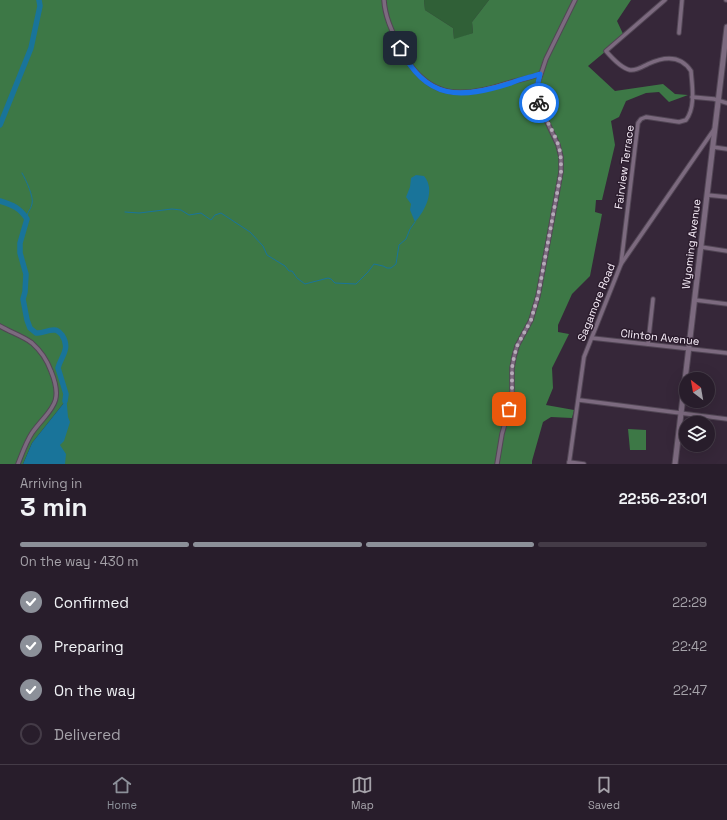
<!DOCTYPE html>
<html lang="en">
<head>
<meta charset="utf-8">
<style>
  :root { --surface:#281d2b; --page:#302633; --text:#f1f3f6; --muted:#a5a2a9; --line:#443b47; --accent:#8c9099 }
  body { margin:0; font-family:"Space Grotesk",sans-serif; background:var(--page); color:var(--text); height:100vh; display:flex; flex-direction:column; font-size:15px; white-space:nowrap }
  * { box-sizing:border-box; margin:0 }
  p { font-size:13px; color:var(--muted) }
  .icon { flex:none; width:22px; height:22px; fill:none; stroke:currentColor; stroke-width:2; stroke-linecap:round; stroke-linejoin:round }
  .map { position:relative; height:464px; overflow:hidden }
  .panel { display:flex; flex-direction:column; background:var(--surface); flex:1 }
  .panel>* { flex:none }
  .needle { width:26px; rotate:329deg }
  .buttons { position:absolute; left:679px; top:372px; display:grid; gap:8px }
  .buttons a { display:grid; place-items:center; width:36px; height:36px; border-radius:50%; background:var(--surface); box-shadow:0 4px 16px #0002,0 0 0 1px var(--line); font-size:20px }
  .pin { position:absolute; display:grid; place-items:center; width:34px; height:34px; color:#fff; margin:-17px; border-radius:8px; box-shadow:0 2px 6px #0006 }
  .courier { position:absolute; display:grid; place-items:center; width:40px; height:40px; margin:-20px; border:3px solid #1a73e8; border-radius:50%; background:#fff; color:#222; box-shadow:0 1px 5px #0007 }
  .head em { font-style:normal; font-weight:700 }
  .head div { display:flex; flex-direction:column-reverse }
  .head { display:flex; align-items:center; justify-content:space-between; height:68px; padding:0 20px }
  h1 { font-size:26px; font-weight:700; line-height:30px }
  .bar { display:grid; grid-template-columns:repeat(4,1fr); gap:6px 4px; align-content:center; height:48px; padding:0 20px }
  .bar i { height:5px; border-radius:3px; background:var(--line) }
  .bar .active { background:var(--accent) }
  .bar p { grid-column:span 4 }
  ol { padding:0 20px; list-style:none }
  li { display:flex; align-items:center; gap:12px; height:44px }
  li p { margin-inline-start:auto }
  li .icon { padding:4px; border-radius:50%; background:var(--accent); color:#fff; stroke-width:4 }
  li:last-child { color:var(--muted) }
  li i { width:22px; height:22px; border:2px solid var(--line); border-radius:50% }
  .menu { display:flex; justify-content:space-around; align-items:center; height:56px; border-top:1px solid var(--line); background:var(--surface); font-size:11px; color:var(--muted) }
  .menu a { display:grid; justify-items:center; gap:2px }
  .menu .active { color:var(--accent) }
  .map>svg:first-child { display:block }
</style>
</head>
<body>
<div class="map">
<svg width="727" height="464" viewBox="0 0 727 464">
  <rect width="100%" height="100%" fill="#362739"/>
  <path fill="#306037" d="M424,0H489L472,22L473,33L454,40L453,28L425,10Z"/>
  <g fill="#3d7846">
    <path d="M0,0H424L425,10L453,28L454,39L473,33L472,22L489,0H631L617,21L624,36L588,66L615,91L663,84L675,94L688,95L669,102L659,92L646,93L626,101L619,117L611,121L615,145L602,200H596L595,212L602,214L590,276L572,294L558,325V332L569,334L552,368L553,388L546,405L574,410L572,418L551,417L543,422L532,461V464H60V445L66,396L63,404L32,443L23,464H0Z"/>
    <path d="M628,429L646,430V450H630Z"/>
  </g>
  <g fill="#19749a">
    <path d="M416,175L424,176C436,190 425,211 415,222L410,210L411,204L406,197L410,187L411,178Z"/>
    <path d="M66,394L68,417L70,422L64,441L60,445L66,454L65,464H23L32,443L63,404Z"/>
  </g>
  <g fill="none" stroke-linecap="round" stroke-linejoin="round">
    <g stroke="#19749a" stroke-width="1">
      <path d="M22,173C26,180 34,197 32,204C30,212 27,210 27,219"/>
      <path d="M125,212L139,213L172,209L181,210L189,215L201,213L211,220L215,215L221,213L250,232L263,246L267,255L285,266L289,271H292L297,278L305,284L328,278L331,279L335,283L356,284L368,272L374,264L383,266L387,268H391L396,264L399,245L406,239L410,229L415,222"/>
    </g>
    <g stroke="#19749a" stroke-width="5.5">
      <path d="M0,125L31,48L40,6L39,0"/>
      <path d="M0,201C13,205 20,208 27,219L20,243V253L26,274L25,292L23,299L27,320L30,328L36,333C43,334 48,329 55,330C58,330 60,333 62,335C71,349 61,356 58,368L66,394L65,401"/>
    </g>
    <g stroke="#524655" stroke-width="5.5">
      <g id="minor">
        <path d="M384,0C385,17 392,31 399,46C425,98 457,100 508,83C519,80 530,78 540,74"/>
        <path d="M726,0H727"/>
        <path d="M679,33L682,0"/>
        <path d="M692,97L714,99L727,103"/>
        <path d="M713,147L727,149"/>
        <path d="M707,195L727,197"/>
        <path d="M701,247L727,251"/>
        <path d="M621,264L638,123L641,119L646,117L679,122L686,120C696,107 692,85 691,71C680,54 663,57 648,64C642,67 636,71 630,70C621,68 612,58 606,51L665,0"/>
        <path d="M695,300L727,304"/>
        <path d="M0,326C10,332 23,336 32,343C41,351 47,360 51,371C65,405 49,409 32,433C26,442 22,454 18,464"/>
        <path d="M592,338L727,353"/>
        <path d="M648,344L653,299"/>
        <path d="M579,400L727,419"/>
        <path d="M569,462L584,464"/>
        <path d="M497,464L502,434L509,409L512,392V368L514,357L517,346L531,320L538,296L561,172V157L558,145L542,111L538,101V83L546,59L575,0"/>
        <path d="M569,464L584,357L621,264L715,128"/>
      </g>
    </g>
    <g stroke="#524655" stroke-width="7">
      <path id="secondary" d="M675,464L727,27"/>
    </g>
    <use href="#minor" stroke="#7c6a7f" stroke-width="3.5"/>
    <use href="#secondary" stroke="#7c6a7f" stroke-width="5"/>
  </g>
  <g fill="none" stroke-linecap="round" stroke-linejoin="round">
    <path stroke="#b5aab8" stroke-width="4" stroke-dasharray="0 7.2" d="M509,409L512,392V368L514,357L517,346L531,320L538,296L561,172C561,163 561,155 559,147C554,131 544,118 539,103"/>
    <path stroke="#1a73e8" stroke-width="5" d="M400,48C426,101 461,99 511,83C520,79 531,77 540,74L538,83L539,103"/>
  </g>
  <g text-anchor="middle" stroke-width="3" stroke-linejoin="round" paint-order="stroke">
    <g font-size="11" fill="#faf0fc" stroke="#2c1d2e">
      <text transform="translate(624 167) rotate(-82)" y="4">Fairview Terrace</text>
      <text transform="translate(691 244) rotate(-83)" y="4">Wyoming Avenue</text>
      <text transform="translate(596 302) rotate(-68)" y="4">Sagamore Road</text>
      <text transform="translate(660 337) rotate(6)" y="4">Clinton Avenue</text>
    </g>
  </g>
</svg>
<div class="buttons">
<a><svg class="needle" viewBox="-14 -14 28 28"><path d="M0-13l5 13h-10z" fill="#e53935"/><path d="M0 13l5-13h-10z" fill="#a5a2a9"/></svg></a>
<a><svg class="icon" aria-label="layers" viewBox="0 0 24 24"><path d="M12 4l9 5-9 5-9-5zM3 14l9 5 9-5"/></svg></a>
</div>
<div class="pin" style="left:509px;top:409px;background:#ea580c"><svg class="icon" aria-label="bag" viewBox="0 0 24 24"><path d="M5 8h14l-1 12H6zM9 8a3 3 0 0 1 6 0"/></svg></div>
<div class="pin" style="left:400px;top:48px;background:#1f2937"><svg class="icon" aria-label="home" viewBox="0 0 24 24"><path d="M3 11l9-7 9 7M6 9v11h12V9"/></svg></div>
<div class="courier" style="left:539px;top:103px"><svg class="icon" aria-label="bike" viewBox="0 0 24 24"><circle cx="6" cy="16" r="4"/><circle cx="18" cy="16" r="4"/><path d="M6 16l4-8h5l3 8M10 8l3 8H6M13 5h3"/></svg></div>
</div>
<section class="panel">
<div class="head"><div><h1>3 min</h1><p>Arriving in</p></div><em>22:56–23:01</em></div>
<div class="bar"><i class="active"></i><i class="active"></i><i class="active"></i><i></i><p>On the way · 430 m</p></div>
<ol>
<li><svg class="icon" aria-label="check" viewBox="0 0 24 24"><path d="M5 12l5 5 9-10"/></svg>Confirmed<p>22:29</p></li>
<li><svg class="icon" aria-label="check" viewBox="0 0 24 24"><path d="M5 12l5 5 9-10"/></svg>Preparing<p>22:42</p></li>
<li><svg class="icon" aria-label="check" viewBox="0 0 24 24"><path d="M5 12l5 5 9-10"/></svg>On the way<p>22:47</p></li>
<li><i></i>Delivered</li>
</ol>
</section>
<nav class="menu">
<a class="active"><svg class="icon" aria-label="home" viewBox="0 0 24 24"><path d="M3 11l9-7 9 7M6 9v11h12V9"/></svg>Home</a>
<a><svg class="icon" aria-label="map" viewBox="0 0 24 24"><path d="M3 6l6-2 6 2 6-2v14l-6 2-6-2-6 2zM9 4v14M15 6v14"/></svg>Map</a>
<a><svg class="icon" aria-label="saved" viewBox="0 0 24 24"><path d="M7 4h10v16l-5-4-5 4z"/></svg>Saved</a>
</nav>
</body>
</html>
